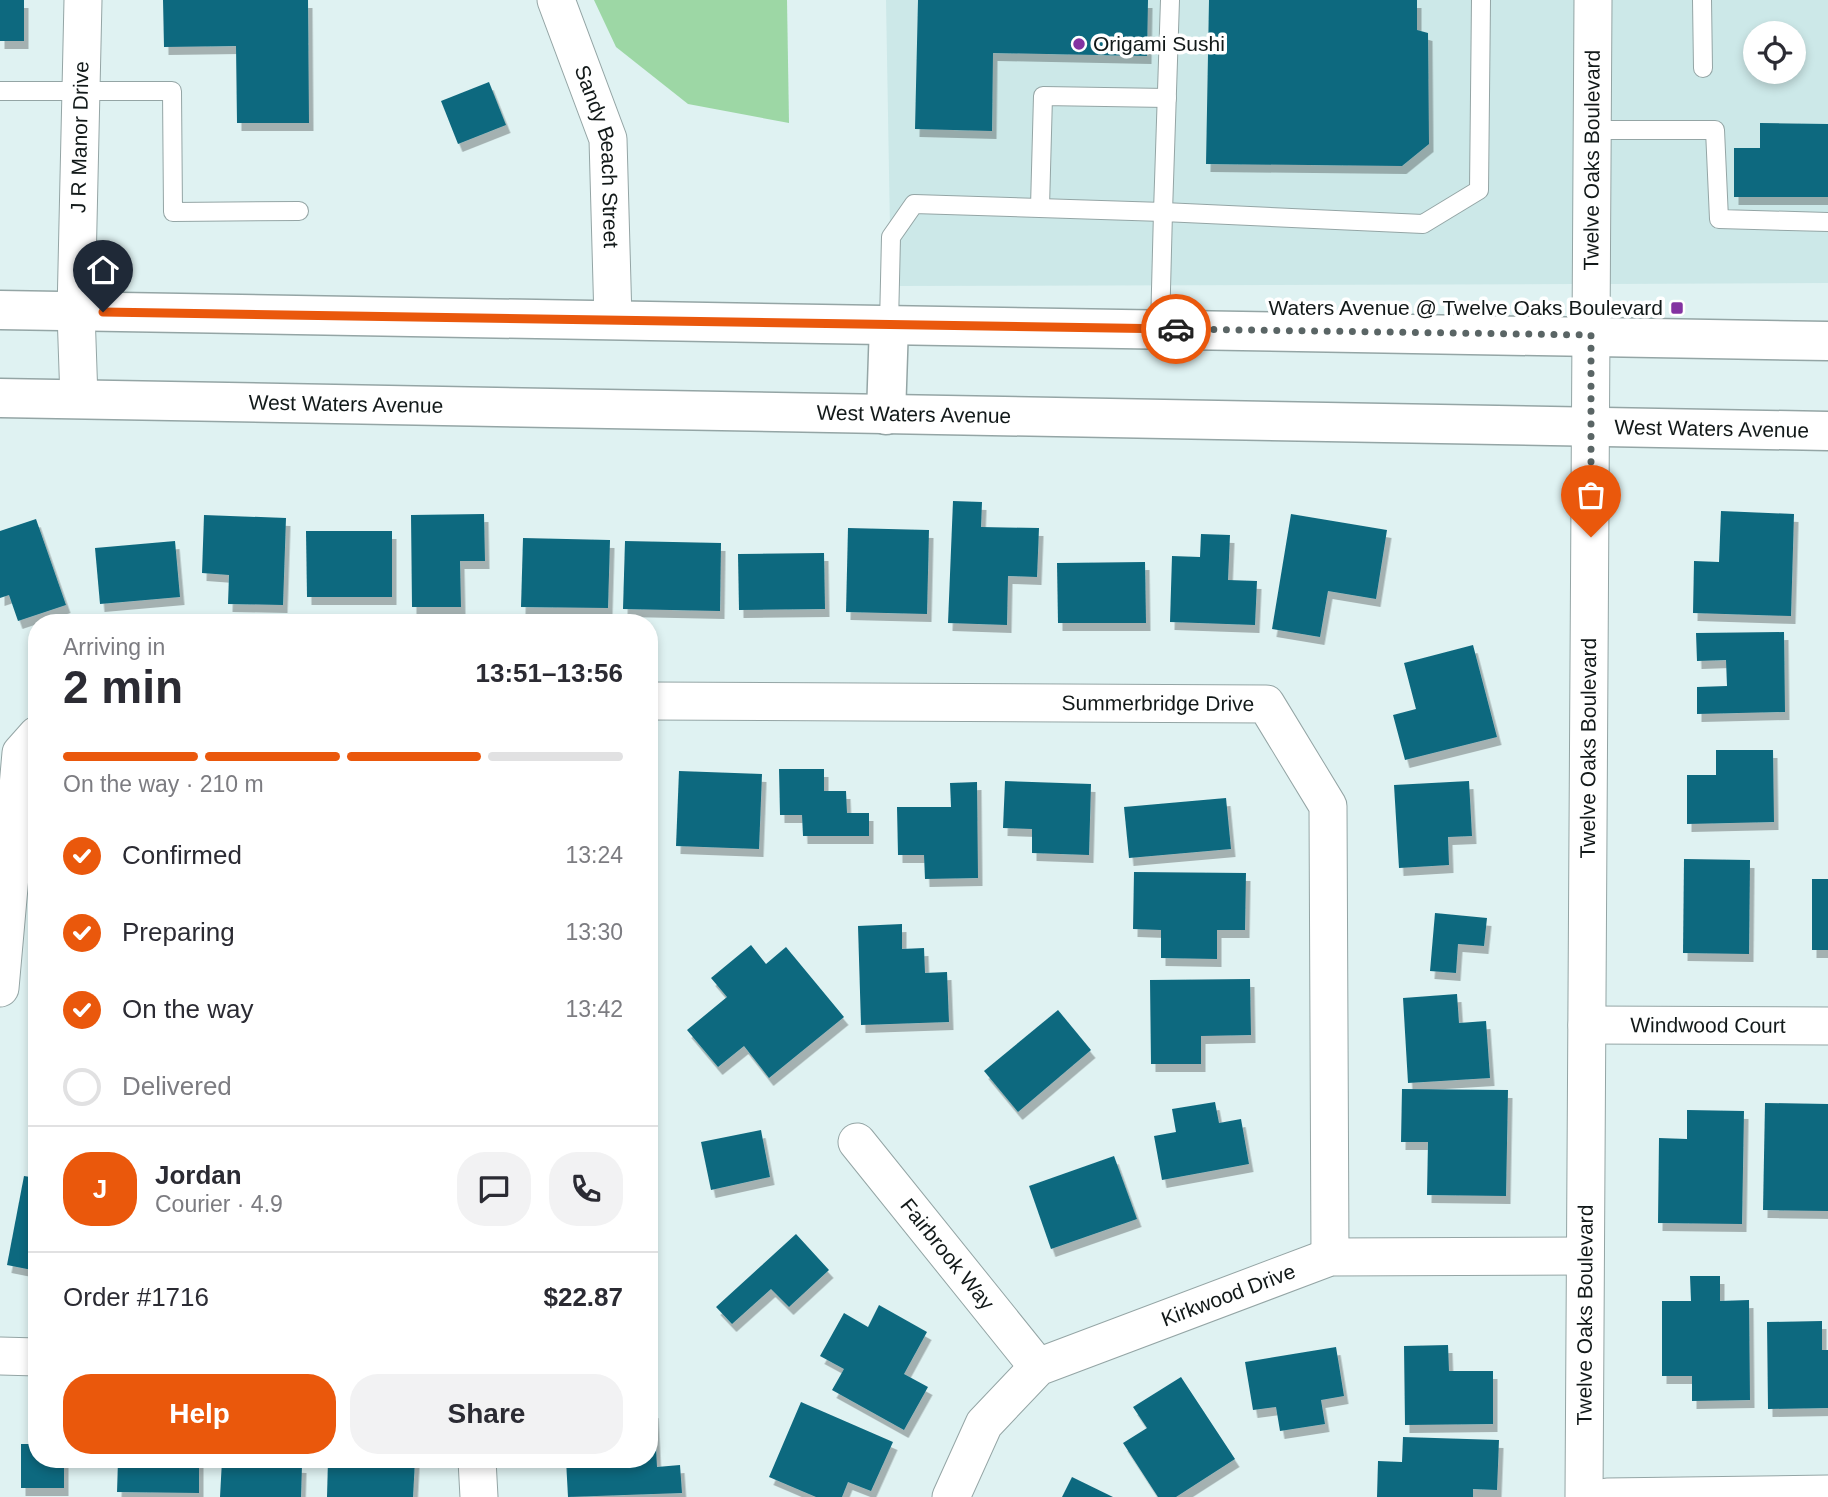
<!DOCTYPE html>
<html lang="en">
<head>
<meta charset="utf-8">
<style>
  :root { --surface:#fff; --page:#f2f2f3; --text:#2b2b33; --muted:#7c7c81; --line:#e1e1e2; --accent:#ea580c }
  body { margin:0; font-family:Helvetica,sans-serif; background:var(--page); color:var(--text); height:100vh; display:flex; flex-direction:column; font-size:26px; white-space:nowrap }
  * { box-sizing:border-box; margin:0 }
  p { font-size:23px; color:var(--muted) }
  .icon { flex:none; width:38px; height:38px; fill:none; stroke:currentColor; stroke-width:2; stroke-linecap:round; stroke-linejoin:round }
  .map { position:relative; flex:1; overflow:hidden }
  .side { position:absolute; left:28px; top:614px; width:630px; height:854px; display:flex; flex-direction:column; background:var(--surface); border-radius:28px; box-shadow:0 4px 10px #0003 }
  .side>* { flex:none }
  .tools { position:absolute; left:1743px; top:21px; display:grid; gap:14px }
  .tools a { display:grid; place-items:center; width:63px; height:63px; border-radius:50%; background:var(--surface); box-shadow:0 4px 10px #0003; font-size:35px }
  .pin { position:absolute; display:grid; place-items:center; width:60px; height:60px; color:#fff; margin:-72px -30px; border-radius:50% 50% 50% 0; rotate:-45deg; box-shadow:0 0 7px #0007 }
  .pin .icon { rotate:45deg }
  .courier { position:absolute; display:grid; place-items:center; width:70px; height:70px; margin:-35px; border:5px solid #ea580c; border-radius:50%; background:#fff; color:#222; box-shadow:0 2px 9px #0007 }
  .overview em { font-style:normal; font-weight:700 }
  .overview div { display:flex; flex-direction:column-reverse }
  .overview { display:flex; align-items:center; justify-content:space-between; height:119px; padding:0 35px }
  h1 { font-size:46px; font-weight:700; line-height:52px }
  .bar { display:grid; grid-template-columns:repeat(4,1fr); gap:10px 7px; align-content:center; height:84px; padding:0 35px }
  .bar i { height:9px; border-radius:5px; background:var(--line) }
  .bar .on { background:var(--accent) }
  .bar p { grid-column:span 4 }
  .line { display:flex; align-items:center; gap:18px; padding:0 35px; border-top:2px solid var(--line) }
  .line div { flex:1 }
  .round { display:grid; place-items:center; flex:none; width:74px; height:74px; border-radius:28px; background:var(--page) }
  ol { padding:0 35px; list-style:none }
  li { display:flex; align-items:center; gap:21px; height:77px }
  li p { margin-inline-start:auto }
  li .icon { padding:7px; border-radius:50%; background:var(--accent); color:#fff; stroke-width:4 }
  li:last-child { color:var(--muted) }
  li i { width:38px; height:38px; border:4px solid var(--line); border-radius:50% }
  .primary-button { display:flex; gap:14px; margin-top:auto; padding:14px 35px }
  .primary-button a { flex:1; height:80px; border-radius:28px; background:var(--accent); color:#fff; font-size:28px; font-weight:700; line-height:80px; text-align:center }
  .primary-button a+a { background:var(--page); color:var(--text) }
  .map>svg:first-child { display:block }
</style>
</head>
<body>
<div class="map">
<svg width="1828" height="1497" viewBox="0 0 1828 1497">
  <defs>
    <filter id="shadow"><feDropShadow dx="4.5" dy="8" stdDeviation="0" flood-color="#0004"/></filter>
  </defs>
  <rect width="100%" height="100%" fill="#dff2f2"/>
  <g fill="#cce8e8" fill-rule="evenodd">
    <path d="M886,0H1575L1574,284L891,286Z"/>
    <path d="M1610,0H1828V283L1609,284ZM1755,33H1794V72H1755Z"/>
  </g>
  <path fill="#9dd7a5" d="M594,0H787L789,123L688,104L616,47Z"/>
  <g fill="#11697f" filter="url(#shadow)">
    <rect x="0" y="0" width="24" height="41"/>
    <path d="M163,0H308L309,123H237L236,46L164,47Z"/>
    <path d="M918,0H1148L1147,56L993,53L992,131L915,129Z"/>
    <path d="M1209,0H1417V30L1428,33L1429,144L1402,166L1206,164Z"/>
    <path d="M489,82L506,125L458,144L441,101Z"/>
    <path d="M1760,123L1828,124V197H1734V148H1760Z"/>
    <path d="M953,501L982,502L981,527L1039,528L1037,577L1008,576L1007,625L948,623Z"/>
    <path d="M1721,511L1794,514L1791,616L1693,613L1694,561L1719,562Z"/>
    <path d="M484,514L485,561H460L461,607H412L411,515Z"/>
    <path d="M1291,514L1387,530L1376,599L1328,591L1320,637L1272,629Z"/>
    <path d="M204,515L286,518L283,605L228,604L229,575L202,573Z"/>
    <path d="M36,519L66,605L18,621L9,595L0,598V531Z"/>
    <path d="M848,528L929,530L927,614L846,612Z"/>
    <path d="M306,531H392V597H307Z"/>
    <path d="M1201,534L1230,535L1228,580L1257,581L1255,625L1170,622L1172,556L1200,557Z"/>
    <path d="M523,538L610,540L608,608L521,607Z"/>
    <path d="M175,541L180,597L100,604L95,548Z"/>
    <path d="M625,541L721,543L720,611L623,609Z"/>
    <path d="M824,553L825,609L739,610L738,554Z"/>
    <path d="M1145,562L1146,623H1058L1057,563Z"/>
    <path d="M1784,632L1785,712L1697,714V687L1727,686L1726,660L1697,661L1696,633Z"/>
    <path d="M1473,645L1497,737L1405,760L1393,715L1416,709L1404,663Z"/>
    <path d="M1716,750H1773L1774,822L1687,824V775H1716Z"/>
    <path d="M779,769H824V791H846L847,813H869V836H803L802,815H780Z"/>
    <path d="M679,771L762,774L759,849L676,846Z"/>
    <path d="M1005,781L1091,784L1089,855L1032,853V829L1003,828Z"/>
    <path d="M1469,781L1472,836L1448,837L1449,865L1399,868L1394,785Z"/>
    <path d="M977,782L978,878L925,879L924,855H898L897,807H951L950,783Z"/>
    <path d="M1226,798L1231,849L1129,858L1124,807Z"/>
    <path d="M1684,859L1750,860L1749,954L1683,953Z"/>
    <path d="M1134,872L1246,873L1245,930H1217V959L1161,958V930L1133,929Z"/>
    <rect x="1812" y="879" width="16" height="71"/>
    <path d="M1435,913L1487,918L1484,946L1458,944L1456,973L1430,971Z"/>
    <path d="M902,924V949L924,948L925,973L947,972L949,1022L861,1025L858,926Z"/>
    <path d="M751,945L766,964L786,947L844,1017L769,1078L744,1046L718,1067L687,1030L727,997L711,978Z"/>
    <path d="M1250,979L1251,1035L1201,1036V1064H1151L1150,980Z"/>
    <path d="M1457,994L1459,1023L1486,1021L1490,1078L1408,1083L1403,998Z"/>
    <path d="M1058,1010L1091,1050L1018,1112L984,1071Z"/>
    <path d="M1402,1089L1508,1090L1506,1196L1427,1195L1428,1142H1401Z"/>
    <path d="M1215,1102L1219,1123L1241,1119L1249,1164L1162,1180L1154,1136L1176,1132L1172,1109Z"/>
    <path d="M1765,1103L1828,1104V1211L1763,1210Z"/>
    <path d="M1687,1110L1744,1111L1742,1224L1658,1223L1659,1138L1687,1139Z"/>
    <path d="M761,1130L770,1177L711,1190L701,1142Z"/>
    <path d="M1114,1156L1137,1219L1051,1249L1029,1186Z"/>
    <path d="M24,1176L37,1178V1271L7,1265Z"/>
    <path d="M796,1234L829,1270L789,1307L771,1289L732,1324L716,1307Z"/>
    <path d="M1690,1276H1720V1301L1749,1300L1750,1400L1692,1401V1376H1662V1301H1691Z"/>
    <path d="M879,1305L927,1332L904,1374L928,1387L904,1430L832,1390L844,1369L820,1356L844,1313L868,1327Z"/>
    <path d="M1822,1321V1350H1828V1408L1768,1409L1767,1322Z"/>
    <path d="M1448,1345L1449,1371H1493V1424L1405,1425L1404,1346Z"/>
    <path d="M1336,1347L1344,1396L1321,1400L1325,1424L1280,1431L1276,1407L1253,1410L1245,1362Z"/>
    <path d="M1181,1377L1235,1459L1176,1497H1158L1123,1443L1147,1428L1133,1407Z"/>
    <path d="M801,1402L893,1442L871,1491L848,1482L842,1497H816L769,1477Z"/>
    <path d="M654,1410L657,1467L680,1465L682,1493L568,1497L566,1460H649V1411Z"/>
    <path d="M1403,1437L1499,1440L1497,1490L1473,1489V1497H1377L1378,1461L1402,1462Z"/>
    <path d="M21,1444H37V1460H64V1488H21Z"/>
    <path d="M118,1460H199V1493L117,1492Z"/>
    <path d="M222,1460H276V1464L302,1465L301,1497H220Z"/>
    <path d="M328,1460H415L413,1497H327Z"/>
    <path d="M1072,1477L1113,1497H1062Z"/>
  </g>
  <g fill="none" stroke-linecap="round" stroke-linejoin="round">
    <g stroke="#94a5a5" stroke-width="20">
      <g id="lane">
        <path d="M1702,0L1703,68"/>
        <path d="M0,91H172L173,212L299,211"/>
        <path d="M1592,130H1715L1719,219L1828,222"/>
        <path d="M1040,207L1043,96L1167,98"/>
        <path d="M889,324L891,237L914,204L1163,212L1170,0"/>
        <path d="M1160,328L1163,212L1423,224L1479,190L1481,0"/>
      </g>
    </g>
    <g stroke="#94a5a5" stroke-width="39">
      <g id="street">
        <path id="s1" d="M556,0L608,139L613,320"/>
        <path id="s2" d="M79,399L76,312L83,0"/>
        <path id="s3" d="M649,701L1266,704L1328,806L1330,1257"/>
        <path d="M0,988L21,753L37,735"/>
        <path id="s4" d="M1587,1025L1828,1026"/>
        <path id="s5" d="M857,1142L1038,1367"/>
        <path d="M0,1356L37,1357"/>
        <path d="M477,1460L479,1497"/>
        <path id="s6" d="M951,1497L984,1424L1038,1367L1330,1257L1585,1256"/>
        <path id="s7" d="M1584,1497L1593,0"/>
        <path d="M1607,1497L1828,1494"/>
      </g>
    </g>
    <g stroke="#94a5a5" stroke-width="41">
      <g id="secondary">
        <path d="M0,310L1828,341"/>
        <path id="s8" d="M0,398L1828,431"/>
        <path d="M886,415L889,324"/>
      </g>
    </g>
    <use href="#lane" stroke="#fff" stroke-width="18"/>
    <use href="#street" stroke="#fff" stroke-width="37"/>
    <use href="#secondary" stroke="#fff" stroke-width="38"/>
  </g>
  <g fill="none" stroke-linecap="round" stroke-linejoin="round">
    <path stroke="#5a6565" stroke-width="7" stroke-dasharray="0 12.6" d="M1176,329L1591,335V537"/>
    <path stroke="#ea580c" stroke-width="9" d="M103,312L1176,329"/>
  </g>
  <g fill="#8332a1" stroke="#fff" stroke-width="2.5">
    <circle cx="1079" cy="44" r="7"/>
    <rect x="1670" y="301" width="14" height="14" rx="3.5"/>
  </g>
  <g text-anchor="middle" stroke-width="7" stroke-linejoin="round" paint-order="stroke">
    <g font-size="21" fill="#121919" stroke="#fff" text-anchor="start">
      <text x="1093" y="51">Origami Sushi</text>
      <text x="1663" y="315" text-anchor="end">Waters Avenue @ Twelve Oaks Boulevard</text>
    </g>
    <g font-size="21" fill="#121919" stroke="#fff">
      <text dy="7" stroke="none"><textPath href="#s2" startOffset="262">J R Manor Drive</textPath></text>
      <text dy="7" stroke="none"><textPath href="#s1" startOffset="164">Sandy Beach Street</textPath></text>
      <text dy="7" stroke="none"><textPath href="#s7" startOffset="1337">Twelve Oaks Boulevard</textPath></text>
      <text dy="7" stroke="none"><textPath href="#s8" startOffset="346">West Waters Avenue</textPath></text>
      <text dy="7" stroke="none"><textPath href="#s8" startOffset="914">West Waters Avenue</textPath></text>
      <text dy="7" stroke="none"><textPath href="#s8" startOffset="1712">West Waters Avenue</textPath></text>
      <text dy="7" stroke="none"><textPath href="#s3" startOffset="509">Summerbridge Drive</textPath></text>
      <text dy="7" stroke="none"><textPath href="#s7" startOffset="749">Twelve Oaks Boulevard</textPath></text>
      <text dy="7" stroke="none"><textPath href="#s4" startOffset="121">Windwood Court</textPath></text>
      <text dy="7" stroke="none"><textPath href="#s5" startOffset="144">Fairbrook Way</textPath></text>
      <text dy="7" stroke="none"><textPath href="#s6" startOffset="362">Kirkwood Drive</textPath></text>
      <text dy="7" stroke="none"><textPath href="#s7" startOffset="182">Twelve Oaks Boulevard</textPath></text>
    </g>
  </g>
</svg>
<div class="tools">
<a><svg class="icon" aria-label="locate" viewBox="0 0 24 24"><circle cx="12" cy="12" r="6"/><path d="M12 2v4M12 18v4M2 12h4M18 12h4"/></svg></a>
</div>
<div class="pin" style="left:1591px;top:537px;background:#ea580c"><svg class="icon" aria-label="bag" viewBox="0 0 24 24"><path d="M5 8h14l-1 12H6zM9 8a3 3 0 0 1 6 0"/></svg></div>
<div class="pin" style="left:103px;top:312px;background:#1f2937"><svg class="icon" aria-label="home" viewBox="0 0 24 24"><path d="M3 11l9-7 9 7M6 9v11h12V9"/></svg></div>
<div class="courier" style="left:1176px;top:329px"><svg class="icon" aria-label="car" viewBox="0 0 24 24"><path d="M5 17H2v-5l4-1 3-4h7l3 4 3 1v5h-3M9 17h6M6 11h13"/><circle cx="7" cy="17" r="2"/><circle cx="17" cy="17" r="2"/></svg></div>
<section class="side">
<div class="overview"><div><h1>2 min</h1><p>Arriving in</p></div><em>13:51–13:56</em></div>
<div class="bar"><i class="on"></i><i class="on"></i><i class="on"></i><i></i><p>On the way · 210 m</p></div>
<ol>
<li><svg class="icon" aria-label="check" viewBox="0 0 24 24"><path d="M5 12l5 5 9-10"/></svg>Confirmed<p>13:24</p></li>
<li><svg class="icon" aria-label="check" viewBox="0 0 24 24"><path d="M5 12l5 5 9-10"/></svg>Preparing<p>13:30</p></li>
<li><svg class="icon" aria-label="check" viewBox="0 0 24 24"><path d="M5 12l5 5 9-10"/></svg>On the way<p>13:42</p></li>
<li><i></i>Delivered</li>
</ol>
<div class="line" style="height:126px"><b class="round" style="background:var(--accent);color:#fff">J</b><div><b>Jordan</b><p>Courier · 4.9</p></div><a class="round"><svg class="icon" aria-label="chat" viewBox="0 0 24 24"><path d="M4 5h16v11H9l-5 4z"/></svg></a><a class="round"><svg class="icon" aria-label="phone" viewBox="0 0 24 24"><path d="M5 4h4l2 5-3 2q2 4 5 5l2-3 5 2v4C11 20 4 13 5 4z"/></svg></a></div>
<div class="line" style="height:91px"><div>Order #1716</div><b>$22.87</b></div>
<div class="primary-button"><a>Help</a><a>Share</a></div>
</section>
</div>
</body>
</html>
